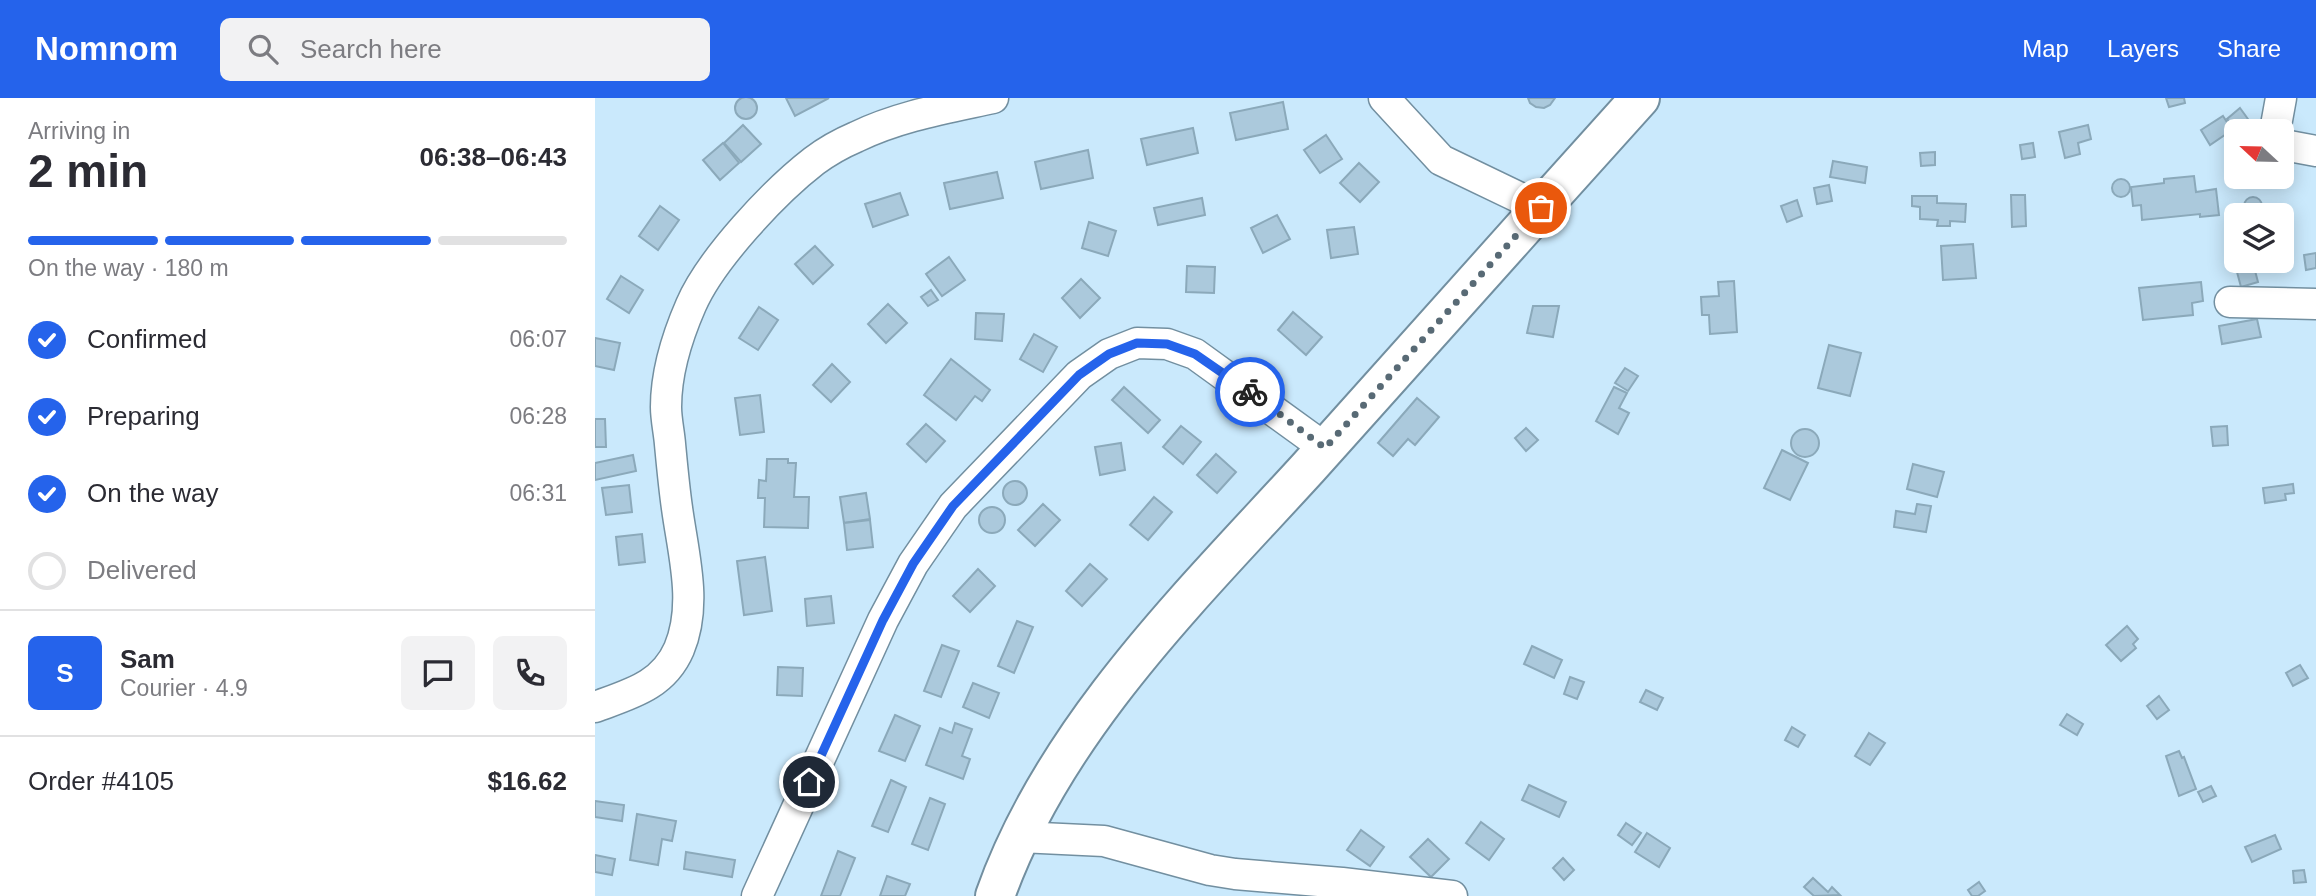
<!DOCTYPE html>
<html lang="en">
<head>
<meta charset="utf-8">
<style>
  :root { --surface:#fff; --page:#f2f2f3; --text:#2b2b33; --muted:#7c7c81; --line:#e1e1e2; --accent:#2563eb }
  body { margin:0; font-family:Arial,sans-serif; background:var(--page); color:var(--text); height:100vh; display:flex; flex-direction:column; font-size:26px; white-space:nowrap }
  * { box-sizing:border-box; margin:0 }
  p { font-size:23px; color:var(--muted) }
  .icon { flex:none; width:38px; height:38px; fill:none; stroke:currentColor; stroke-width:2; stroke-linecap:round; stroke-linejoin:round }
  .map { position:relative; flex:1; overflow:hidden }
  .panel { display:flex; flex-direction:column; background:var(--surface); width:595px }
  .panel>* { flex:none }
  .needle { width:46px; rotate:292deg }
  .fabs { position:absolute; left:1629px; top:21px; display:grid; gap:14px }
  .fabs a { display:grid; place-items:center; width:70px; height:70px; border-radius:10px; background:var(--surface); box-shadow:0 4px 18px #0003; font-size:35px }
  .pin { position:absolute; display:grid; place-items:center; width:60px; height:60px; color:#fff; margin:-30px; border:4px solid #fff; border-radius:50%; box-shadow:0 2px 7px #0007 }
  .courier { position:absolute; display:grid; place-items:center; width:70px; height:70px; margin:-35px; border:5px solid #2563eb; border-radius:50%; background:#fff; color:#222; box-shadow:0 2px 9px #0007 }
  .headline em { font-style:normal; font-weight:700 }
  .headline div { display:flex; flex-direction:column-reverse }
  .headline { display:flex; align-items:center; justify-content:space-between; height:119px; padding:0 28px }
  h1 { font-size:46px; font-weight:700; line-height:52px }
  .bar { display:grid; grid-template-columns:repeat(4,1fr); gap:10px 7px; align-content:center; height:84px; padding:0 28px }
  .bar i { height:9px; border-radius:5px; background:var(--line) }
  .bar .active { background:var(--accent) }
  .bar p { grid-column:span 4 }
  .line { display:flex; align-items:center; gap:18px; padding:0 28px; border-top:2px solid var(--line) }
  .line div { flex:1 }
  .round { display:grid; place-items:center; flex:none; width:74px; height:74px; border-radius:10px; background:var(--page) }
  ol { padding:0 28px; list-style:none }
  li { display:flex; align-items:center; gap:21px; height:77px }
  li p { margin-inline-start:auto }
  li .icon { padding:7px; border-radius:50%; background:var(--accent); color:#fff; stroke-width:4 }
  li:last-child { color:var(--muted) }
  li i { width:38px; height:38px; border:4px solid var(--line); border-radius:50% }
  header { display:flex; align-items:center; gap:42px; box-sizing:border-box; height:98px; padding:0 35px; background:var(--accent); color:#fff }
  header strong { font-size:33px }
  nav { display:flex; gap:38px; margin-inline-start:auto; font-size:24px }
  .search { width:490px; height:63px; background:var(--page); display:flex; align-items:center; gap:18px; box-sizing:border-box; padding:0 24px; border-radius:10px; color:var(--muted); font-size:26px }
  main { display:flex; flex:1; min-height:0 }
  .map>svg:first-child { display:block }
</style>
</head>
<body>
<header>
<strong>Nomnom</strong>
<div class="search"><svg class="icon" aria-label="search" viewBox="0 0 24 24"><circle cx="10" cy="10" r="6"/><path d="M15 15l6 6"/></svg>Search here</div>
<nav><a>Map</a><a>Layers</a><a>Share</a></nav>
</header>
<main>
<section class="panel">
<div class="headline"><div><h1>2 min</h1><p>Arriving in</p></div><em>06:38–06:43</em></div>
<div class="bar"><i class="active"></i><i class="active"></i><i class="active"></i><i></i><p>On the way · 180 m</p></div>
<ol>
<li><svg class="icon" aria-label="check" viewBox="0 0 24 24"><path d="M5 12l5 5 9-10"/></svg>Confirmed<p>06:07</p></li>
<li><svg class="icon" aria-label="check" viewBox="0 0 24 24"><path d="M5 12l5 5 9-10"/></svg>Preparing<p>06:28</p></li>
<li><svg class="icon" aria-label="check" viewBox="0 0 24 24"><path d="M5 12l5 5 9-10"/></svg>On the way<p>06:31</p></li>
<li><i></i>Delivered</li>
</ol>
<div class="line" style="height:126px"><b class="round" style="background:var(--accent);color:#fff">S</b><div><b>Sam</b><p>Courier · 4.9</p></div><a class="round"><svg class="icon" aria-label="chat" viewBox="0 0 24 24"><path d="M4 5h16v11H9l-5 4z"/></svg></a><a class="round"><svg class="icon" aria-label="phone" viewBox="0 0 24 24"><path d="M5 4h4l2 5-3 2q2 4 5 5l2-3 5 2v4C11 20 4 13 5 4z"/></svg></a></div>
<div class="line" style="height:91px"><div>Order #4105</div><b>$16.62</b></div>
</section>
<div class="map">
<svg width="1721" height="798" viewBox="0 0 1721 798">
  <rect width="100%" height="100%" fill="#cae9fc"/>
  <g fill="#abc9dc" stroke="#8ba9ba" stroke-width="2">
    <circle cx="151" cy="10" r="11"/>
    <path d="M191,0H234L200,18Z"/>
    <path d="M933,0H960L955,7L949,10L941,9L935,5Z"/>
    <path d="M1571,0H1589L1590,5L1574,9Z"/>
    <path d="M688,4L693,31L641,42L635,15Z"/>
    <path d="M1645,10L1658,28L1652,33L1642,34L1632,21Z"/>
    <path d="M1628,18L1637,32L1615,47L1606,32Z"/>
    <path d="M148,27L166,46L146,64L129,45Z"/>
    <path d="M1493,27L1496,41L1483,45L1485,56L1470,60L1464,34Z"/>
    <path d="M598,30L603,55L552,67L546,41Z"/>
    <path d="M731,37L747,61L725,75L709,52Z"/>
    <path d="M128,45L144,65L125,82L108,62Z"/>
    <path d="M1438,45L1440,59L1427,61L1425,47Z"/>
    <path d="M493,52L498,80L446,91L440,64Z"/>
    <path d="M1340,54V67L1326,68L1325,55Z"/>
    <path d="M1238,63L1272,69L1270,85L1235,79Z"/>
    <path d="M764,65L784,84L765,104L745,85Z"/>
    <path d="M402,74L408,100L355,111L349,85Z"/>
    <path d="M1599,78L1601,94L1621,91L1624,117L1605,119V116L1547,122L1546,107L1538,108L1536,89L1569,85V81Z"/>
    <circle cx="1526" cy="90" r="9"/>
    <path d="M1234,87L1237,103L1222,106L1219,90Z"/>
    <path d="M305,95L313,117L278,129L270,106Z"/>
    <path d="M1416,97H1430L1431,128L1417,129Z"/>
    <path d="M1317,98H1342V105L1371,106L1370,124L1355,123V128H1342L1343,122L1325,121V109L1317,108Z"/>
    <circle cx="1658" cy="108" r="9"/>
    <path d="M607,100L610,117L563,127L559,110Z"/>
    <path d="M1202,102L1207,118L1192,124L1186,108Z"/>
    <path d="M65,108L84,122L63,152L44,138Z"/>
    <path d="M682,117L695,141L668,155L656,130Z"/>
    <path d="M494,124L521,133L513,158L487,150Z"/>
    <path d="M759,129L763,156L736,160L732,132Z"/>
    <path d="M1378,146L1381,180L1348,182L1346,148Z"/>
    <path d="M220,148L238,167L218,186L200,166Z"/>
    <path d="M1721,155V170L1711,172L1709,157Z"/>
    <path d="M354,159L370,182L347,198L331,176Z"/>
    <path d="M592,168L620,169L619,195L591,194Z"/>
    <path d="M1659,169L1663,184L1646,189L1642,174Z"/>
    <path d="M26,178L48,192L34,215L12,201Z"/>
    <path d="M486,181L505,200L485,220L467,200Z"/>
    <path d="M1139,183L1142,234L1115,236L1114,217H1107L1106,199L1124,198L1123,184Z"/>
    <path d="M1606,184L1608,203L1597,205L1598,217L1548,222L1544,190Z"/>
    <path d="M336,192L343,202L333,208L326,199Z"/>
    <path d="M293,206L312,225L291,245L273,226Z"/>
    <path d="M938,208H964L958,239L932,235Z"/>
    <path d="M164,209L183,222L163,252L144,240Z"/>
    <path d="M698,214L727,239L711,257L683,232Z"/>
    <path d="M381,215L409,216L407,243L380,241Z"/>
    <path d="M1662,221L1666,239L1627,246L1624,228Z"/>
    <path d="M439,236L462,249L448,274L425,261Z"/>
    <path d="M0,240L25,245L19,272L0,268Z"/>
    <path d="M1234,247L1266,255L1255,298L1223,290Z"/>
    <path d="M356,261L395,292L387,303L380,298L361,322L329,297Z"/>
    <path d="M237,266L255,284L236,304L218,287Z"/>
    <path d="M1030,270L1043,278L1033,293L1020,285Z"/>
    <path d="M529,289L565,322L553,335L517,302Z"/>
    <path d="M1019,289L1032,295L1024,310L1034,315L1023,336L1001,323Z"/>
    <path d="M165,297L169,334L145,337L140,300Z"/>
    <path d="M822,300L844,319L820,347L813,341L798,358L783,345Z"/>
    <path d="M0,321H10L11,349H0Z"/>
    <path d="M331,326L350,343L331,364L312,346Z"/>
    <path d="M586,328L606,344L588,366L568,349Z"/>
    <path d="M1632,328L1633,347L1618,348L1616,329Z"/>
    <path d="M931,330L943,342L931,353L920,340Z"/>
    <circle cx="1210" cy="345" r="14"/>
    <path d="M526,345L530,372L505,377L500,349Z"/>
    <path d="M1187,352L1213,365L1195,402L1169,390Z"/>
    <path d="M621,356L641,374L622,395L602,377Z"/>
    <path d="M38,357L41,373L0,382V365Z"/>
    <path d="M172,361H193V365H201L199,399H214L213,430L169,429L170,400H163L164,382L171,383Z"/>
    <path d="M1318,366L1349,374L1342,399L1312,391Z"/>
    <circle cx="420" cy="395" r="12"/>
    <path d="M1698,386L1699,395L1690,396L1691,402L1670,405L1668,390Z"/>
    <path d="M34,387L37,414L11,417L7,390Z"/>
    <path d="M271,395L275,421L249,425L245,399Z"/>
    <path d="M559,399L577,414L553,442L535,427Z"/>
    <path d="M448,406L465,422L440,448L423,432Z"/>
    <path d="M1322,406L1336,408L1331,434L1299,429L1301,413L1320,416Z"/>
    <circle cx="397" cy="422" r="13"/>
    <path d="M275,422L278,449L252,452L249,425Z"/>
    <path d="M47,436L50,464L24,467L21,439Z"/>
    <path d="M170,459L177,513L149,517L142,463Z"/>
    <path d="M495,466L512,481L487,508L471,493Z"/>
    <path d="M383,471L400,488L375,514L358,498Z"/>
    <path d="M236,498L239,525L212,528L210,501Z"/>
    <path d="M422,523L438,529L419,575L403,568Z"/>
    <path d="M1532,528L1543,541L1538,546L1541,550L1526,563L1511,547Z"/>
    <path d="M347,547L364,553L346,599L329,593Z"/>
    <path d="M937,548L967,562L959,580L929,566Z"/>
    <path d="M1705,567L1713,580L1698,588L1691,575Z"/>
    <path d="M183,569L208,570L207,598L182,597Z"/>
    <path d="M975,579L989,584L982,601L969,596Z"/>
    <path d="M378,585L404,595L394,620L368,609Z"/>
    <path d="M1051,592L1068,600L1062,612L1045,604Z"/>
    <path d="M1564,598L1574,612L1562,621L1552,608Z"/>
    <path d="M1472,616L1488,626L1482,637L1465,627Z"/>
    <path d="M300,617L325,628L310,663L284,653Z"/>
    <path d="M360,625L377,631L367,658L375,661L368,681L331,667L345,630L357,635Z"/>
    <path d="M1197,629L1210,637L1203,649L1190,642Z"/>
    <path d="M1274,635L1290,645L1275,667L1260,658Z"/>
    <path d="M1584,653L1587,660L1589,659L1601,691L1584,698L1571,658Z"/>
    <path d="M296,682L311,689L293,734L277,728Z"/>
    <path d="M934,687L971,704L964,719L927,702Z"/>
    <path d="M1616,688L1621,698L1608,704L1603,694Z"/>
    <path d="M335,700L350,706L333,752L317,746Z"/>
    <path d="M0,703L29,707L27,723L0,719Z"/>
    <path d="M42,716L81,723L77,743L67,741L63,767L35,762Z"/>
    <path d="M886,724L909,741L894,762L871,745Z"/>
    <path d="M1031,725L1046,735L1037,747L1023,737Z"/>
    <path d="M766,732L789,749L775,768L752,752Z"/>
    <path d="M1052,735L1075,750L1064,769L1040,754Z"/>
    <path d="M1680,737L1686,751L1657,764L1650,749Z"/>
    <path d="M833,741L854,761L836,779L815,759Z"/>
    <path d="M243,753L260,760L245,798H226Z"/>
    <path d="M91,754L140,762L137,779L89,771Z"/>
    <path d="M0,757L20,761L17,777L0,774Z"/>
    <path d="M968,760L979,772L969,782L958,770Z"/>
    <path d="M1709,772L1711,784L1699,785L1698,773Z"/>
    <path d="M292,778L315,786L310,798H285Z"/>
    <path d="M1218,780L1233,794L1237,789L1245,797L1219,798L1209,789Z"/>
    <path d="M1384,784L1390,793L1383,798H1377L1373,792Z"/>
  </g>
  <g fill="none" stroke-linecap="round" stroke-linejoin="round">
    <g stroke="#728fa0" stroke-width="33">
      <g id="minor">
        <path d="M789,0L846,62L946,110"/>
        <path d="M1680,33L1686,0"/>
        <path d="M1687,44L1694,48L1721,53"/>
        <path d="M1635,204L1721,206"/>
        <path d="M0,609C35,596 68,588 84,551C103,506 88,455 82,410C79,389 77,367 75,346C74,334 71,321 71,309C71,274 82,239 96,207C116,161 179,94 219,63C231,54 247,45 261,39C304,18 352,10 398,0"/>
        <path d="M425,739L509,743L615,772L640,776L747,785L857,798"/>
        <path d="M162,798L288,522L318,466L358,408L484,277L514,256L542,245L572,246L600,256L730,350"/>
      </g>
    </g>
    <g stroke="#728fa0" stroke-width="42">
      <path id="tertiary" d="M400,798C459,631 596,498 713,370C824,246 934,123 1045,0"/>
    </g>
    <use href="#minor" stroke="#fff" stroke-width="30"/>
    <use href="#tertiary" stroke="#fff" stroke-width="38"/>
  </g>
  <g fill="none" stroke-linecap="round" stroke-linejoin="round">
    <path stroke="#586a75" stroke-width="7" stroke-dasharray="0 12.6" d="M655,294L730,350L946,110"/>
    <path stroke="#2563eb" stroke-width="9" d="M214,684L288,522L318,466L358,408L484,277L514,256L542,245L572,246L600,256L655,294"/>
  </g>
</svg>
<div class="fabs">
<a><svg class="needle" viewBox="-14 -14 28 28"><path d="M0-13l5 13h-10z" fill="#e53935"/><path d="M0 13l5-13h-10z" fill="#7c7c81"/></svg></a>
<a><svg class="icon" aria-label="layers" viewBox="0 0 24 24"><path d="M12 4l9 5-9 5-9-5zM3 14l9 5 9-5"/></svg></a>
</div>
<div class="pin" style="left:946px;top:110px;background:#ea580c"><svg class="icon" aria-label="bag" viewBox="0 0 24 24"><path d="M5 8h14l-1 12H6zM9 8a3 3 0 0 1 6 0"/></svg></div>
<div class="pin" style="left:214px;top:684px;background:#1f2937"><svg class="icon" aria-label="home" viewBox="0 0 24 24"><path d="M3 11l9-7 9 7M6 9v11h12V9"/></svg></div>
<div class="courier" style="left:655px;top:294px"><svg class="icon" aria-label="bike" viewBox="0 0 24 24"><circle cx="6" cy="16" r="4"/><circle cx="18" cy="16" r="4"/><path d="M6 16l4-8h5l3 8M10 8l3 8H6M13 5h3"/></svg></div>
</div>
</main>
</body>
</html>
